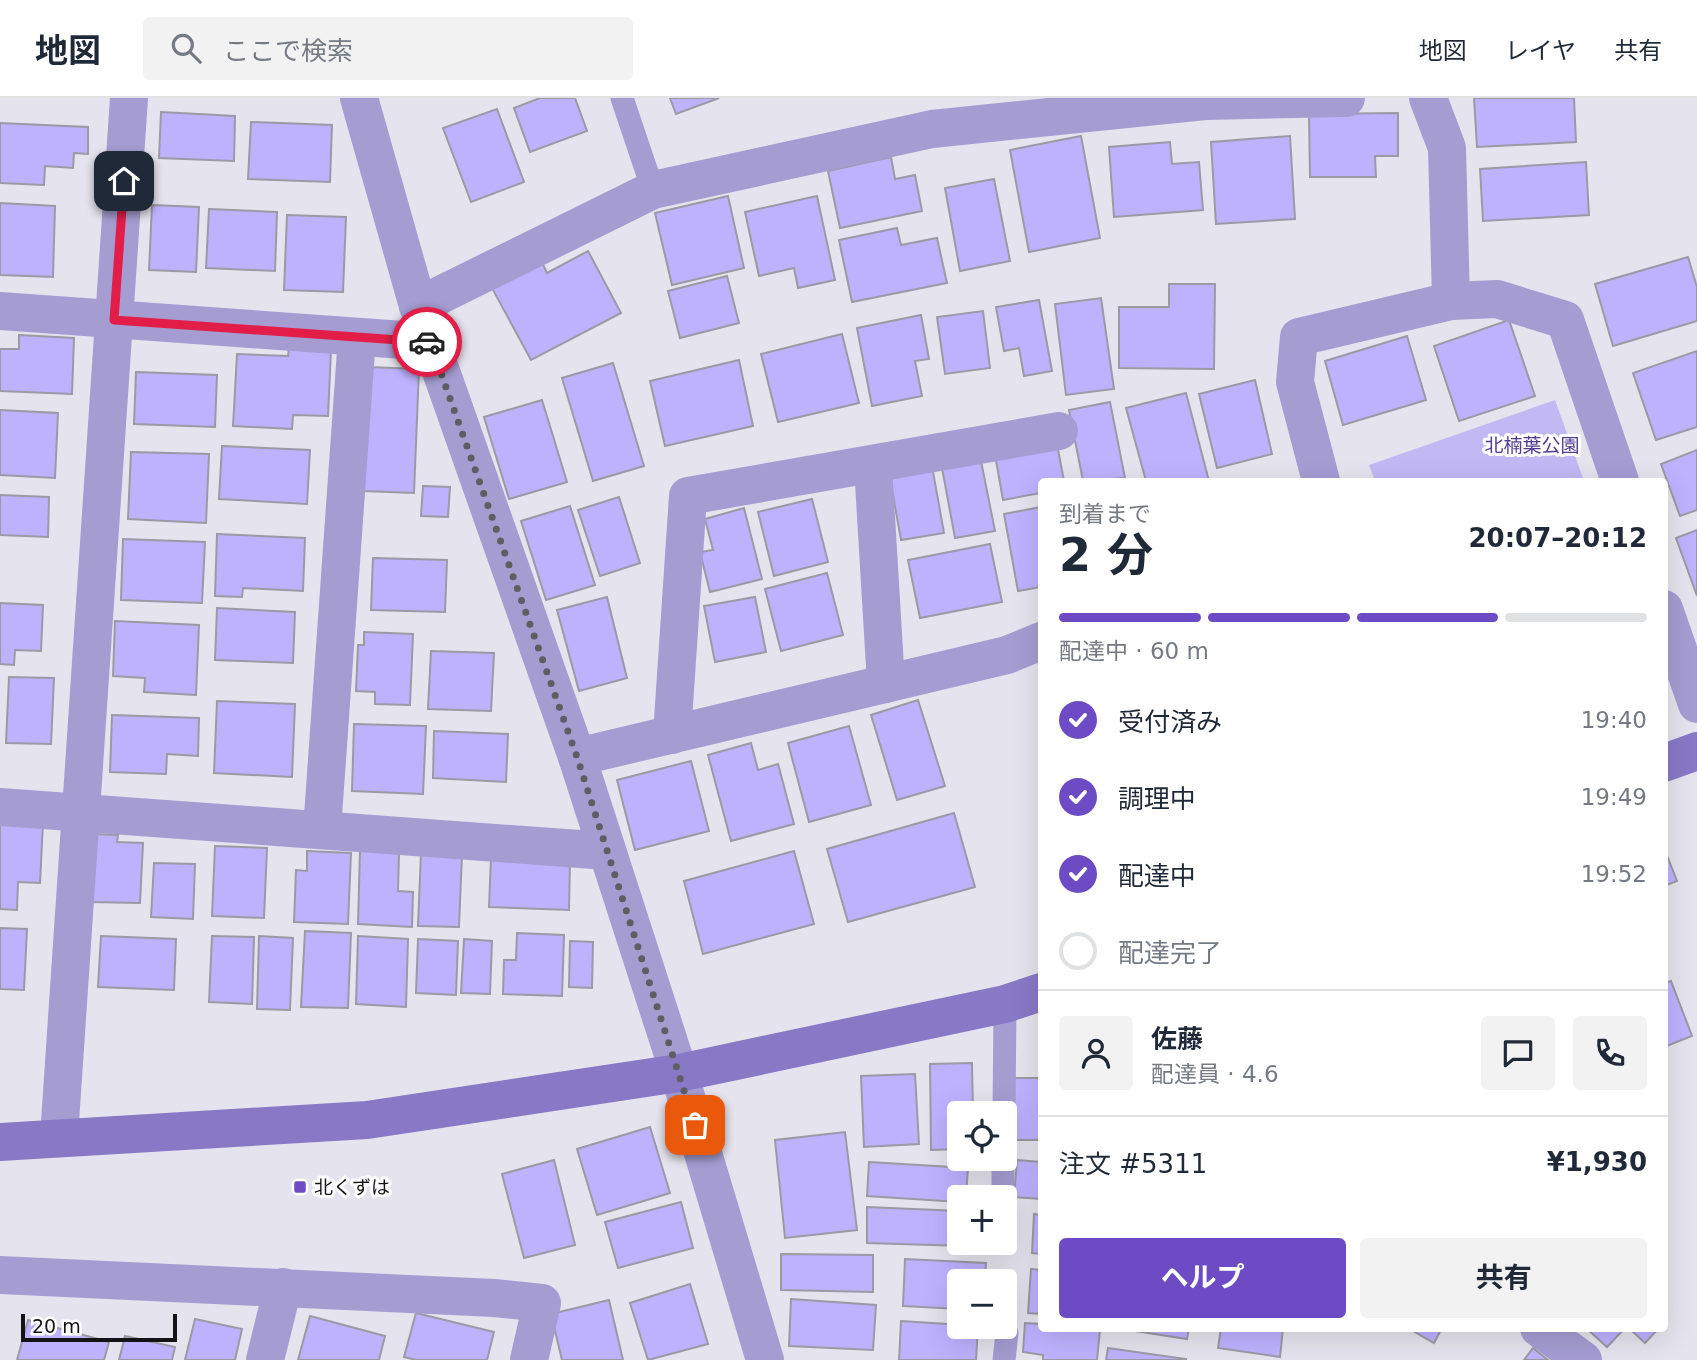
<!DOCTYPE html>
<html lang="ja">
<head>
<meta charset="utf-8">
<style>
  :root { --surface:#fff; --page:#f2f2f3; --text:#1f2937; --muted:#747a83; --line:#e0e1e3; --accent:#6c4bc4 }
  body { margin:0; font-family:"DejaVu Sans","Noto Sans JP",sans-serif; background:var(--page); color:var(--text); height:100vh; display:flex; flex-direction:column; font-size:26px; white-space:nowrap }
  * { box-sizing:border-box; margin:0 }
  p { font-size:23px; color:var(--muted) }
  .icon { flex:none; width:38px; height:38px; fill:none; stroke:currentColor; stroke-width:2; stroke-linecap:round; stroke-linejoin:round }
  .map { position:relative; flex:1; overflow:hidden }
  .panel { position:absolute; left:1038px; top:380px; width:630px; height:854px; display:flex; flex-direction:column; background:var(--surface); border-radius:7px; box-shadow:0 7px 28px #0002 }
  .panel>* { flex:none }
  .tools { position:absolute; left:947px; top:1003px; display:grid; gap:14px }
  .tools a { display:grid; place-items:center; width:70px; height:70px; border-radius:7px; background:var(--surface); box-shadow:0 7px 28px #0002; font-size:35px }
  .scale { position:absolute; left:21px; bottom:18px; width:156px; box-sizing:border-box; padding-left:7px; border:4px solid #141417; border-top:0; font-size:19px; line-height:24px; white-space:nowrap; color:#141417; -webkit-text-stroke:5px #fff; paint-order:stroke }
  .pin { position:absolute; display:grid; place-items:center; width:60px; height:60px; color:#fff; margin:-30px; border-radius:14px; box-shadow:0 4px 10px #0006 }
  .courier { position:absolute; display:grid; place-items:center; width:70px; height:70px; margin:-35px; border:5px solid #e11d48; border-radius:50%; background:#fff; color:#222; box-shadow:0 2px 9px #0007 }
  .overview em { font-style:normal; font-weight:700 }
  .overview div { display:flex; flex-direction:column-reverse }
  .overview { display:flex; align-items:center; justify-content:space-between; height:119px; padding:0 21px }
  h1 { font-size:46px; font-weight:700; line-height:52px }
  .bar { display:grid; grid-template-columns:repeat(4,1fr); gap:10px 7px; align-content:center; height:84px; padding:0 21px }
  .bar i { height:9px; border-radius:5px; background:var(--line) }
  .bar .selected { background:var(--accent) }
  .bar p { grid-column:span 4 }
  .line { display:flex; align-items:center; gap:18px; padding:0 21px; border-top:2px solid var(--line) }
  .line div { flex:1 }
  .round { display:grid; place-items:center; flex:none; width:74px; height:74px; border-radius:7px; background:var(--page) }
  ol { padding:0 21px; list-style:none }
  li { display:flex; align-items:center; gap:21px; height:77px }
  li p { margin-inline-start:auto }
  li .icon { padding:7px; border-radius:50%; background:var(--accent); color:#fff; stroke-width:4 }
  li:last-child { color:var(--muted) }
  li i { width:38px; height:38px; border:4px solid var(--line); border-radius:50% }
  .cta { display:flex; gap:14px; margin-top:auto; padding:14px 21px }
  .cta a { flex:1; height:80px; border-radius:7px; background:var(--accent); color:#fff; font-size:28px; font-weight:700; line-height:80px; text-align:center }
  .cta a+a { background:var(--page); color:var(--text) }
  header { display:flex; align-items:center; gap:42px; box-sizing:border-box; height:98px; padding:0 35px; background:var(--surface); border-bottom:2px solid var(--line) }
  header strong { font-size:33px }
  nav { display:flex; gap:38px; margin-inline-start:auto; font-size:24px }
  .search { width:490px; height:63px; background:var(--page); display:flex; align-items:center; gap:18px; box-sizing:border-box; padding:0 24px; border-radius:7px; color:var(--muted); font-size:26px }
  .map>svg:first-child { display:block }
</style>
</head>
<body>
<header>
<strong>地図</strong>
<div class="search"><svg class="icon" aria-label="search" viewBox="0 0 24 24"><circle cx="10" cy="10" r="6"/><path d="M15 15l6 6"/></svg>ここで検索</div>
<nav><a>地図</a><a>レイヤ</a><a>共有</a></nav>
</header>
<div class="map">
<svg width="1697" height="1262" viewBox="0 0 1697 1262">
  <rect width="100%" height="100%" fill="#e5e4ee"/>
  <path fill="#c2b9f4" d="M1555,302L1584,383H1375L1369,367Z"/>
  <g fill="#beb2ff" stroke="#9b9aa4" stroke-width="2">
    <path d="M540,0H575L587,33L530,54L514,10Z"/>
    <path d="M670,0H719L676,16Z"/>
    <path d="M1474,0H1574L1576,44L1477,49Z"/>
    <path d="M497,11L524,84L471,104L443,30Z"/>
    <path d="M161,14L235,18L234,63L159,60Z"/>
    <path d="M1398,15V58H1375L1376,79H1310L1309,16Z"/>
    <path d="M251,24L332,27L330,84L248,81Z"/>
    <path d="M0,25L88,29V56L74,55L73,70L45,68L44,87L0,85Z"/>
    <path d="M1081,38L1100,140L1029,154L1010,52Z"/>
    <path d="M1290,38L1295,121L1216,126L1211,44Z"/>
    <path d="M1170,44L1172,66L1199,64L1203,112L1114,119L1109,49Z"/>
    <path d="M891,59L895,81L915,77L922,113L840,130L828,73Z"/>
    <path d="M1586,64L1589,117L1483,123L1480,71Z"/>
    <path d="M994,81L1010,163L960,173L945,90Z"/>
    <path d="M728,98L744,170L672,187L655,115Z"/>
    <path d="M817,98L835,182L798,190L794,170L759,178L745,114Z"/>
    <path d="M0,105L55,108L53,179L0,177Z"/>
    <path d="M152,107L199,109L196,174L149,172Z"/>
    <path d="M209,111L277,114L275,173L206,170Z"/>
    <path d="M287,117L346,119L343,194L284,192Z"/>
    <path d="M897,130L901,147L937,140L947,185L852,204L839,142Z"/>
    <path d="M588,153L621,215L531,262L492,190L542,164L547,175Z"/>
    <path d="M1688,159L1697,189V223L1613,248L1595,186Z"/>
    <path d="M727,178L739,225L680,240L668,193Z"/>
    <path d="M1169,186H1215L1214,271L1119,270V209H1169Z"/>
    <path d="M1101,200L1114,291L1066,297L1055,206Z"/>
    <path d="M1039,202L1052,273L1024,278L1019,250L1004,253L996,209Z"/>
    <path d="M983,213L990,270L945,276L937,219Z"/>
    <path d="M921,217L929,261L915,263L922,298L872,308L857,230Z"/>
    <path d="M1509,222L1535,298L1459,323L1434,248Z"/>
    <path d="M842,236L859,305L778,324L761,256Z"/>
    <path d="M19,237L74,240L72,296L0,293V251H19Z"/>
    <path d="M1407,238L1426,302L1343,327L1325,263Z"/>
    <path d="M289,250L331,252L328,318L293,317L292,331L233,328L237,256L288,258Z"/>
    <path d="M1697,253V329L1656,342L1633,275Z"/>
    <path d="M739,262L753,328L665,348L650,283Z"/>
    <path d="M613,265L644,368L593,383L562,280Z"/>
    <path d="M368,269L419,271L414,395L363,393Z"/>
    <path d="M136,274L217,277L215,329L134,326Z"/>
    <path d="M1255,282L1272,356L1217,370L1199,296Z"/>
    <path d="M1186,295L1209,383H1146L1126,310Z"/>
    <path d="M542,302L567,384L509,401L484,319Z"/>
    <path d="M1110,304L1125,380L1083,383L1069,312Z"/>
    <path d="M0,312L58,315L55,380L0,377Z"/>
    <path d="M1057,346L1064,383H1041V395L1003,402L995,357Z"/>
    <path d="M222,348L310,352L307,406L219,401Z"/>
    <path d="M1697,352V412L1680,418L1661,366Z"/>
    <path d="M131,354L209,356L206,425L128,421Z"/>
    <path d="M981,363L995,433L955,440L942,370Z"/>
    <path d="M932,368L944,435L901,442L889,375Z"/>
    <path d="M423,388L450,389L448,419L421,418Z"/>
    <path d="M0,397L49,399L48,439L0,437Z"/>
    <path d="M619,399L640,465L600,478L578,412Z"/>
    <path d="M812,401L828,464L774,478L758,414Z"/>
    <path d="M570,408L595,487L546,502L521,423Z"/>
    <path d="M1041,409V489L1018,493L1004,416Z"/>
    <path d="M744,410L762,481L710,494L700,454L713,452L705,421Z"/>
    <path d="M1697,432V498L1676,440Z"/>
    <path d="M217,436L305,440L303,493L243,490L242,499L215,498Z"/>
    <path d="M123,441L205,444L202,505L121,502Z"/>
    <path d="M990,446L1002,504L920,520L908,462Z"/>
    <path d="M373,460L447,462L445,514L371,512Z"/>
    <path d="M827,475L843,537L781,553L765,491Z"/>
    <path d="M607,499L627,580L579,593L557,512Z"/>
    <path d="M755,499L766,554L715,564L704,508Z"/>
    <path d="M0,505L43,507L41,553L15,552L14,567L0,566Z"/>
    <path d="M217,510L295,514L293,565L215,562Z"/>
    <path d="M115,523L199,527L196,597L144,594L145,580L113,578Z"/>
    <path d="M364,534L413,536L410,607L375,606V594L356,593L358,547H364Z"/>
    <path d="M431,553L494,555L491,613L428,611Z"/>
    <path d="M9,579L54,580L51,646L6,645Z"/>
    <path d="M918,602L945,688L897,702L871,617Z"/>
    <path d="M217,603L295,606L292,679L214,675Z"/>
    <path d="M112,617L199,620L198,658L167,656L166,676L110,674Z"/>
    <path d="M354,626L426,628L423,696L352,693Z"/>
    <path d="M849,628L871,707L809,724L788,645Z"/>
    <path d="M434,633L508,636L506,684L433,680Z"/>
    <path d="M751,645L758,672L778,666L794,726L731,743L708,657Z"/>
    <path d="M691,663L709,733L635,752L617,682Z"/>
    <path d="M954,715L975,789L848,824L827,751Z"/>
    <path d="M0,723L43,725L40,785L18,784L17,812L0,811Z"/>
    <path d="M92,736L118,737L117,744L143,745L140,805L89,804Z"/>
    <path d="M215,748L267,750L264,820L212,818Z"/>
    <path d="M1664,750L1677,783L1664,788Z"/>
    <path d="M360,752L399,754L398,793L413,794L412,829L358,826Z"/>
    <path d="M307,753L351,755L348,826L294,824L296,772L307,773Z"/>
    <path d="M794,753L814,826L703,856L684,783Z"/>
    <path d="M421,755L462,757L459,829L418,828Z"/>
    <path d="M491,759L570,763L569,812L489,809Z"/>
    <path d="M154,765L195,766L193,821L151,819Z"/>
    <path d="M0,830L27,831L24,892L0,891Z"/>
    <path d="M305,833L351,835L348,910L301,909Z"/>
    <path d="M517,835L564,837L562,898L503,896L504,862H516Z"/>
    <path d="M101,838L176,841L174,892L98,889Z"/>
    <path d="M212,838L254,839L252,906L209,904Z"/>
    <path d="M259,838L293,840L290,912L257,911Z"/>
    <path d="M358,838L408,841L406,909L356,906Z"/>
    <path d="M418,841L458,843L456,897L416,895Z"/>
    <path d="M464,841L492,843L490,896L461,895Z"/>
    <path d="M570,843L593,844L592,890L569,889Z"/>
    <path d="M1671,883L1692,938L1664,949V885Z"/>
    <path d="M972,965L973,1015H959V1051L931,1052L930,966Z"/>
    <path d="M915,976L919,1046L864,1049L861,978Z"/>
    <path d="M1014,980H1041V1042H1013Z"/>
    <path d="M650,1029L670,1095L597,1117L577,1051Z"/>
    <path d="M845,1034L857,1132L785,1140L775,1042Z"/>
    <path d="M554,1062L575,1147L524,1160L502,1076Z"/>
    <path d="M1017,1062L1041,1064V1101L1014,1099Z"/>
    <path d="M869,1064L968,1070L966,1099H959V1104L867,1098Z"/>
    <path d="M681,1104L693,1150L618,1170L605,1124Z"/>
    <path d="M867,1109L959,1113V1144H964V1148L867,1145Z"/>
    <path d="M1034,1116L1041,1117V1156L1032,1155Z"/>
    <path d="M781,1156L873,1157V1194L781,1192Z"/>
    <path d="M905,1161L986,1165L985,1183H959V1211L903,1208Z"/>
    <path d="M1031,1171L1041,1172V1216L1028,1215Z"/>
    <path d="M690,1186L708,1246L648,1262L630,1205Z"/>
    <path d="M791,1201L876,1207L873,1252L789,1248Z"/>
    <path d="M609,1202L623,1262H562L551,1216Z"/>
    <path d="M416,1215L494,1234L487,1262H416L404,1259Z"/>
    <path d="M310,1218L385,1238L379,1262H298Z"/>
    <path d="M195,1221L242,1231L235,1262H185Z"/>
    <path d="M28,1222L109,1244L104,1262H17Z"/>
    <path d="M901,1223L978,1228L976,1262H899Z"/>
    <path d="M1025,1225L1041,1226V1230L1100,1232L1097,1262H1043V1257L1023,1254Z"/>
    <path d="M1116,1230H1189L1187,1241Z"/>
    <path d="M1221,1230H1283L1280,1259L1218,1250Z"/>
    <path d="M1408,1230H1442L1434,1245Z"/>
    <path d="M1586,1230H1625L1607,1249Z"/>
    <path d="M1629,1230H1659L1645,1245Z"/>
    <path d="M125,1238L175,1249L172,1262H119Z"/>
    <path d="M1108,1250L1186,1261V1262H1106Z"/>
    <path d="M1533,1250L1548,1262H1524Z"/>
  </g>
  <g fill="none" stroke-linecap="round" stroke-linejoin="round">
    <g stroke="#a59dd2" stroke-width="23">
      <path d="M622,0L653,92"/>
      <path d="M1004,1015L1005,906"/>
      <path d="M1003,1099V1060"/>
      <path d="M1004,1262L1007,1235"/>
    </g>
    <g stroke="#a59dd2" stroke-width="38">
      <path d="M359,0L418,208L577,659L679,975L765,1262"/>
      <path d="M1428,0L1447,50L1451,203L1497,201L1565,222L1620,383"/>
      <path d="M418,208L653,92L932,31L1205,3L1346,0"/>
      <path d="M0,213L431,244"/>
      <path d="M873,368L886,586"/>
      <path d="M1321,383L1295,284L1299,239L1451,203"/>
      <path d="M1664,511L1697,606"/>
      <path d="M672,637L688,398L1059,333"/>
      <path d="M577,659L1007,557L1041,543"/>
      <path d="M0,709L607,753"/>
      <path d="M322,732L357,239"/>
      <path d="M59,1039L129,0"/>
      <path d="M0,1177L494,1200L542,1205L529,1262"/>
      <path d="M1539,1230L1583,1262"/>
      <path d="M265,1262L283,1189"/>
    </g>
    <g stroke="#8779c6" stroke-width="38">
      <path d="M1664,665L1697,653"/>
      <path d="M0,1044L367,1022L679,975L1005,906L1041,894"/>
    </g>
  </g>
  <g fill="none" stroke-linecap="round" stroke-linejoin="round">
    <path stroke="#5d5d62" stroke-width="7" stroke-dasharray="0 12.6" d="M427,244H430L577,659L695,1027"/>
    <path stroke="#e11d48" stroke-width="9" d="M124,83L114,222L427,244"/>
  </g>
  <rect fill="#6c4bc4" stroke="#fff" stroke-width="2.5" x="293" y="1082" width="14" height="14" rx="3.5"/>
  <g text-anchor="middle" stroke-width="6" stroke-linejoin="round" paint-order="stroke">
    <g font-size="19" fill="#523c94" stroke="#fff">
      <text x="1532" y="354">北楠葉公園</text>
    </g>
    <g font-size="19" fill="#141417" stroke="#fff" text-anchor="start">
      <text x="314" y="1096">北くずは</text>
    </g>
  </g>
</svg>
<div class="tools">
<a><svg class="icon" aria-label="locate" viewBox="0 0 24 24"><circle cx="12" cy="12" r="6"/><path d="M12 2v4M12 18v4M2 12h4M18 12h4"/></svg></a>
<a>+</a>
<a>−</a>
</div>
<div class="scale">20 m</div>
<div class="pin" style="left:695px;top:1027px;background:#ea580c"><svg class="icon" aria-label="bag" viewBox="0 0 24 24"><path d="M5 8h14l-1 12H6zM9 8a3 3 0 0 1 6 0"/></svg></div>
<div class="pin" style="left:124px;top:83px;background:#1f2937"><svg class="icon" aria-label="home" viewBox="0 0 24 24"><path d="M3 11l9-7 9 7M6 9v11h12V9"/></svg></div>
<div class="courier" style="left:427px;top:244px"><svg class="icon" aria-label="car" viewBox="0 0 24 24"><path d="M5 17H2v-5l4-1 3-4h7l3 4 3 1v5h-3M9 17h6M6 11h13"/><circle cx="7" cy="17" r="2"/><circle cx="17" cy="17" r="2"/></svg></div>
<section class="panel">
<div class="overview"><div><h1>2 分</h1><p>到着まで</p></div><em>20:07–20:12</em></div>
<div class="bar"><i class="selected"></i><i class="selected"></i><i class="selected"></i><i></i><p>配達中 · 60 m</p></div>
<ol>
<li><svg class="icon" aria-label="check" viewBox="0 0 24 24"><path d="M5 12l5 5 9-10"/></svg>受付済み<p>19:40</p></li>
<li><svg class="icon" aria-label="check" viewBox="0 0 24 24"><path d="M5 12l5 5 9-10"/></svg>調理中<p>19:49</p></li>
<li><svg class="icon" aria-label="check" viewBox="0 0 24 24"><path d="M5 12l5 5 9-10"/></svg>配達中<p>19:52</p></li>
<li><i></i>配達完了</li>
</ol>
<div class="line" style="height:126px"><a class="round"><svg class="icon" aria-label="person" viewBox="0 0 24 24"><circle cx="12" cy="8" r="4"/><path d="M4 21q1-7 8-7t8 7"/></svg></a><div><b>佐藤</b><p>配達員 · 4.6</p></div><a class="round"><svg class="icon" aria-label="chat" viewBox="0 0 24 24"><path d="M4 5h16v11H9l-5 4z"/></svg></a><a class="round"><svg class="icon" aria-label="phone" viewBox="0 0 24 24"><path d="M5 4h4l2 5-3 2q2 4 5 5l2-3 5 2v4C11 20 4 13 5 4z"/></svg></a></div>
<div class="line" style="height:91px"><div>注文 #5311</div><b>¥1,930</b></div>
<div class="cta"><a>ヘルプ</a><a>共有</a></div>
</section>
</div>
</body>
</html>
